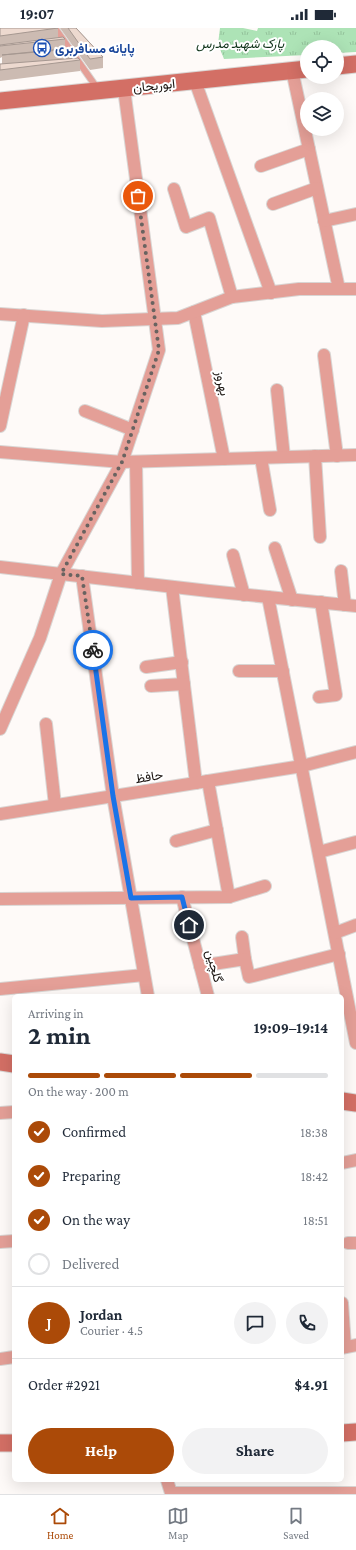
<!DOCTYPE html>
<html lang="en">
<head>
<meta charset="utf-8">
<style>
  :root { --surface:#fff; --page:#f2f2f3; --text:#1f2937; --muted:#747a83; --line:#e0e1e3; --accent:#ab4a08 }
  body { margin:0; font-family:"Crimson Pro",Vazirmatn,serif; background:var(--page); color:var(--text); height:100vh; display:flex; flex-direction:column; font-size:15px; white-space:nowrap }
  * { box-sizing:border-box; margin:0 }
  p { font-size:13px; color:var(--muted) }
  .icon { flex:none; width:22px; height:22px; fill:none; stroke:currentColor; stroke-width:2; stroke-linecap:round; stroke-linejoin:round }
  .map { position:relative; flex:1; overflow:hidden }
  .sheet { position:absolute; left:12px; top:966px; width:332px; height:488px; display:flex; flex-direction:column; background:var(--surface); border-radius:6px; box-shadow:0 4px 16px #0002 }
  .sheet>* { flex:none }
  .fabs { position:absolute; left:300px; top:12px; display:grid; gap:8px }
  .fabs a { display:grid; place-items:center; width:44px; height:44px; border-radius:50%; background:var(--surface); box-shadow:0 4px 16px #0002; font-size:20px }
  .pin { position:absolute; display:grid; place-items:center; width:34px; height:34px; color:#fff; margin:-17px; border:2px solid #fff; border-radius:50%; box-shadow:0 1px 4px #0007 }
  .courier { position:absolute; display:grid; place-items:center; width:40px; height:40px; margin:-20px; border:3px solid #1a73e8; border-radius:50%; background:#fff; color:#222; box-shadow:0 1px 5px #0007 }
  .summary em { font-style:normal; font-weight:700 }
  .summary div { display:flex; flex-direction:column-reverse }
  .summary { display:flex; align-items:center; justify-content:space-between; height:68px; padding:0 16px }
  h1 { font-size:26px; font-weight:700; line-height:30px }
  .bar { display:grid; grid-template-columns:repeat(4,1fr); gap:6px 4px; align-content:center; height:48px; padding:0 16px }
  .bar i { height:5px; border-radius:3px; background:var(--line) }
  .bar .current { background:var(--accent) }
  .bar p { grid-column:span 4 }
  .line { display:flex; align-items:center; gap:10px; padding:0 16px; border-top:1px solid var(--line) }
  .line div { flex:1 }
  .round { display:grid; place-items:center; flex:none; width:42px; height:42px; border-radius:21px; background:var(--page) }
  ol { padding:0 16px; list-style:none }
  li { display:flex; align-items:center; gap:12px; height:44px }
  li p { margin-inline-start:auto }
  li .icon { padding:4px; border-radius:50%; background:var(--accent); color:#fff; stroke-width:4 }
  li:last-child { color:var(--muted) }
  li i { width:22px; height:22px; border:2px solid var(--line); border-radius:50% }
  .primary-button { display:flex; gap:8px; margin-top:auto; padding:8px 16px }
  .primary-button a { flex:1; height:46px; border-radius:24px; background:var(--accent); color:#fff; font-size:16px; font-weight:700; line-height:46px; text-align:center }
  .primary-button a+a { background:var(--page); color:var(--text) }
  .status { display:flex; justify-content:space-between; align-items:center; height:28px; padding:0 20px; background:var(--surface); direction:ltr }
  .status svg { height:11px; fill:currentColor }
  .tab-bar { display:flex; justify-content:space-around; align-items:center; height:56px; border-top:1px solid var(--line); background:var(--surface); font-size:11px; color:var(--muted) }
  .tab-bar a { display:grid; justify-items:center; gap:2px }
  .tab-bar .current { color:var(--accent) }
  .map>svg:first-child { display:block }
</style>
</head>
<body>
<div class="status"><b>19:07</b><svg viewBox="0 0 49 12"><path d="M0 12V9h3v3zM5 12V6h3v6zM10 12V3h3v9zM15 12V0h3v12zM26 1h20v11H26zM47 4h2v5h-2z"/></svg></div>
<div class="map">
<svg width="356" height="1466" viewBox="0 0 356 1466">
  <defs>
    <pattern id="park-tufts" width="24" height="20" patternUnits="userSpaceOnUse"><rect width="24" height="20" fill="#ade3b6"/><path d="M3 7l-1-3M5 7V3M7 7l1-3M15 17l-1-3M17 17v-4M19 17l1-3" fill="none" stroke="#94c29b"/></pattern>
  </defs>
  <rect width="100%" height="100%" fill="#fefaf8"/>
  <path fill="url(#park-tufts)" d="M220,0H243L257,3L258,0H356V24L337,25V19H307V27L224,31L218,16Z"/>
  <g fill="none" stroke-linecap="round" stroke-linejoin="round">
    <g stroke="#d9d5d3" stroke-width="8">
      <path id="lane" d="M55,0L97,60"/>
    </g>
    <g stroke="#d9d5d3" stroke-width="14">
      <g id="street">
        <path d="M292,42L339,261"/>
        <path d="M195,53L271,265"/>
        <path d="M261,138L309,121"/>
        <path d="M174,161L186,199L209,190L232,269"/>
        <path d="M273,176L317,160"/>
        <path d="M324,193L356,186"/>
        <path d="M194,284L224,431"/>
        <path d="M0,286L102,293L178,290L232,269L299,261H356"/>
        <path d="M324,327L337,428"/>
        <path d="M277,362L284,429"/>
        <path d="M85,383L133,402"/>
        <path d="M0,398L24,287"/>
        <path d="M0,424L122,434L356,427"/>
        <path d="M315,428L320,509"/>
        <path d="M261,430L270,482"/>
        <path d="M136,434L138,555"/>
        <path d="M275,520L292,572"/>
        <path d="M233,527L244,567"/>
        <path d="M0,539L209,563L356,578"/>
        <path d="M341,543L345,577"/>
        <path d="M82,548L113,768L148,968"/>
        <path d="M172,559L196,755"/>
        <path d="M268,569L356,1015"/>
        <path d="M146,639L182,634"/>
        <path d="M239,643H283"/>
        <path d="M151,658L184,656"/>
        <path d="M319,669L336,667L321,574"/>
        <path d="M46,696L55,777"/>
        <path d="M0,701L40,610L61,546L122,434L159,322L124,61"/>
        <path d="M208,753L229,869"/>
        <path d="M0,786L302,738L356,724"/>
        <path d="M176,813L217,802"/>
        <path d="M319,824L356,814"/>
        <path d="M182,869L208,968"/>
        <path d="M0,871L229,869L265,858"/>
        <path d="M335,905L356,897"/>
        <path d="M242,909L245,931"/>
        <path d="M200,938L245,931L249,949L339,926"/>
        <path d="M0,961L144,947"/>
        <path d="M0,1085L14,1084"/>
        <path d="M342,1135L356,1132"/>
        <path d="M0,1214L14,1213"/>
        <path d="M348,1215H356"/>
        <path d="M342,1275L345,1319"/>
        <path d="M342,1320L356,1317"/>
        <path d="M0,1331L14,1329"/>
        <path d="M167,1452L171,1465H356"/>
      </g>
    </g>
    <g stroke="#d9d5d3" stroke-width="19">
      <g id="secondary">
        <path d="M337,38L356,36"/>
        <path d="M0,73L307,41"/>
        <path d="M0,1034L14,1036"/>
        <path d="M342,1073L356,1075"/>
        <path d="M342,1405L356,1404"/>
        <path d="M0,1415H14"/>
      </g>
    </g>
    <use href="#lane" stroke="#e49f97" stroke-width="6"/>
    <use href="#street" stroke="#e49f97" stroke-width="12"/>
    <use href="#secondary" stroke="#d36f65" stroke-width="17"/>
  </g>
  <g fill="#ccbbb2" fill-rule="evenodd">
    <path d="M0,0H58V9L65,11V20L72,21V30L80,32V43L0,53ZM2,29V36H0V30Z"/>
    <path d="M60,0H76L103,29V40L90,42Z"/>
  </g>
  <g fill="#edd9cf" stroke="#a69891">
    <path d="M0,0H58L0,8Z"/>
    <path d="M68,0H76L103,29L90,31Z"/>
    <path d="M63,9L65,11L0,18V17Z"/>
    <path d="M71,20L72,21L2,27Z"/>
    <path d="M78,30L80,32L0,42V36Z"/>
  </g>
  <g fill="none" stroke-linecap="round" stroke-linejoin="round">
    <path stroke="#696360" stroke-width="4" stroke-dasharray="0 7.2" d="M93,622L82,548L61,546L122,434L159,322L138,168"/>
    <path stroke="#1a73e8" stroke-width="5" d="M93,622L113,768L131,870L182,869L189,897"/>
  </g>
  <defs>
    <g id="bus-ring" transform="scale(0.9)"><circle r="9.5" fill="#fff" stroke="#1a4fb4" stroke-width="1.5"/><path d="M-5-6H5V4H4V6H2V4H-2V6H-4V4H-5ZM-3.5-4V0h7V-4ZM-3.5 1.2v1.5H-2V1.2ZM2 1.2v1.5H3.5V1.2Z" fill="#1a4fb4"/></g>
  </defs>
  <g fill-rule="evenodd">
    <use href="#bus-ring" x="42" y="20"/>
  </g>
  <g text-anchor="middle" stroke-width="4" stroke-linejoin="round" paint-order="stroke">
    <g font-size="13" font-style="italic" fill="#10341a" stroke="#fff">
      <text x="240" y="20">پارک شهید مدرس</text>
    </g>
    <g font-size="13" font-weight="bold" fill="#164399" stroke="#fff" text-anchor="start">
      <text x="55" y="25">پایانه مسافربری</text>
    </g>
    <g font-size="13" fill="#19120e" stroke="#fff">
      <text transform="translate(154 57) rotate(-6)" y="5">ابوریحان</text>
      <text transform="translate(223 355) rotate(78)" y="5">بهروز</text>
      <text transform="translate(149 748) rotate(-9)" y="5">حافظ</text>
      <text transform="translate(215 938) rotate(75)" y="5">گلچین</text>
    </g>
  </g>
</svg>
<div class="fabs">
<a><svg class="icon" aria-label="locate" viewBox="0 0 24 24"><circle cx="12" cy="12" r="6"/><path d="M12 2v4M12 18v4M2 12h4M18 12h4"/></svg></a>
<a><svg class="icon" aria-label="layers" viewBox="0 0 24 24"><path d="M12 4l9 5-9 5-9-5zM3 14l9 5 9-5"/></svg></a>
</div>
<div class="pin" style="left:138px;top:168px;background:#ea580c"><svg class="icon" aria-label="bag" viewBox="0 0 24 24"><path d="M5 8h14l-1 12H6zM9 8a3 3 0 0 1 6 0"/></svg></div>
<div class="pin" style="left:189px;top:897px;background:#1f2937"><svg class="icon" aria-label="home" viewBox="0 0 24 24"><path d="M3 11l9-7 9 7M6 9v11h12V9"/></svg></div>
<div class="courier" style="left:93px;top:622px"><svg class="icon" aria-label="bike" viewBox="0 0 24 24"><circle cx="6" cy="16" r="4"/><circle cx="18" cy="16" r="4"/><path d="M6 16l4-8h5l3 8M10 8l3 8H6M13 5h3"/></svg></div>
<section class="sheet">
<div class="summary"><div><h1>2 min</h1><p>Arriving in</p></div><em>19:09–19:14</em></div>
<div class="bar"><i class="current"></i><i class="current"></i><i class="current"></i><i></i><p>On the way · 200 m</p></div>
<ol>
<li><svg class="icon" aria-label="check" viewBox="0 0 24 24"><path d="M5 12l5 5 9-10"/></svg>Confirmed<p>18:38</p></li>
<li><svg class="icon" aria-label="check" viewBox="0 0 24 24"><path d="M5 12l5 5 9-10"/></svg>Preparing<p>18:42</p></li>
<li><svg class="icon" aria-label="check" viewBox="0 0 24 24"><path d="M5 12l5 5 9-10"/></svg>On the way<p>18:51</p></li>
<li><i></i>Delivered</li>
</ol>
<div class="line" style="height:72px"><b class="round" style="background:var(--accent);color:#fff">J</b><div><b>Jordan</b><p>Courier · 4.5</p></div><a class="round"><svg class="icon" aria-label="chat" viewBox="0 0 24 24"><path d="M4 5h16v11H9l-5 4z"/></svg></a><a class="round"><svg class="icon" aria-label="phone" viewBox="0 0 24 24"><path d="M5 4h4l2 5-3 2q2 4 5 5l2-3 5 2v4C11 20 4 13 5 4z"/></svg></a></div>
<div class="line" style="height:52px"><div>Order #2921</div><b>$4.91</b></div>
<div class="primary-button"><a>Help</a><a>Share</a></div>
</section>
</div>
<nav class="tab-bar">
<a class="current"><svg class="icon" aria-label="home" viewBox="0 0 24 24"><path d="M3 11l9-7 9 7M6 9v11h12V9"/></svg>Home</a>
<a><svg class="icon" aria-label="map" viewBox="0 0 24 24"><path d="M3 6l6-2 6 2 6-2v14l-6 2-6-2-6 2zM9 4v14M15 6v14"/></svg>Map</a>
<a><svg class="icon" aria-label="saved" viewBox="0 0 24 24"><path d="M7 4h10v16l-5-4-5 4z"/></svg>Saved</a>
</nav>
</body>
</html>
